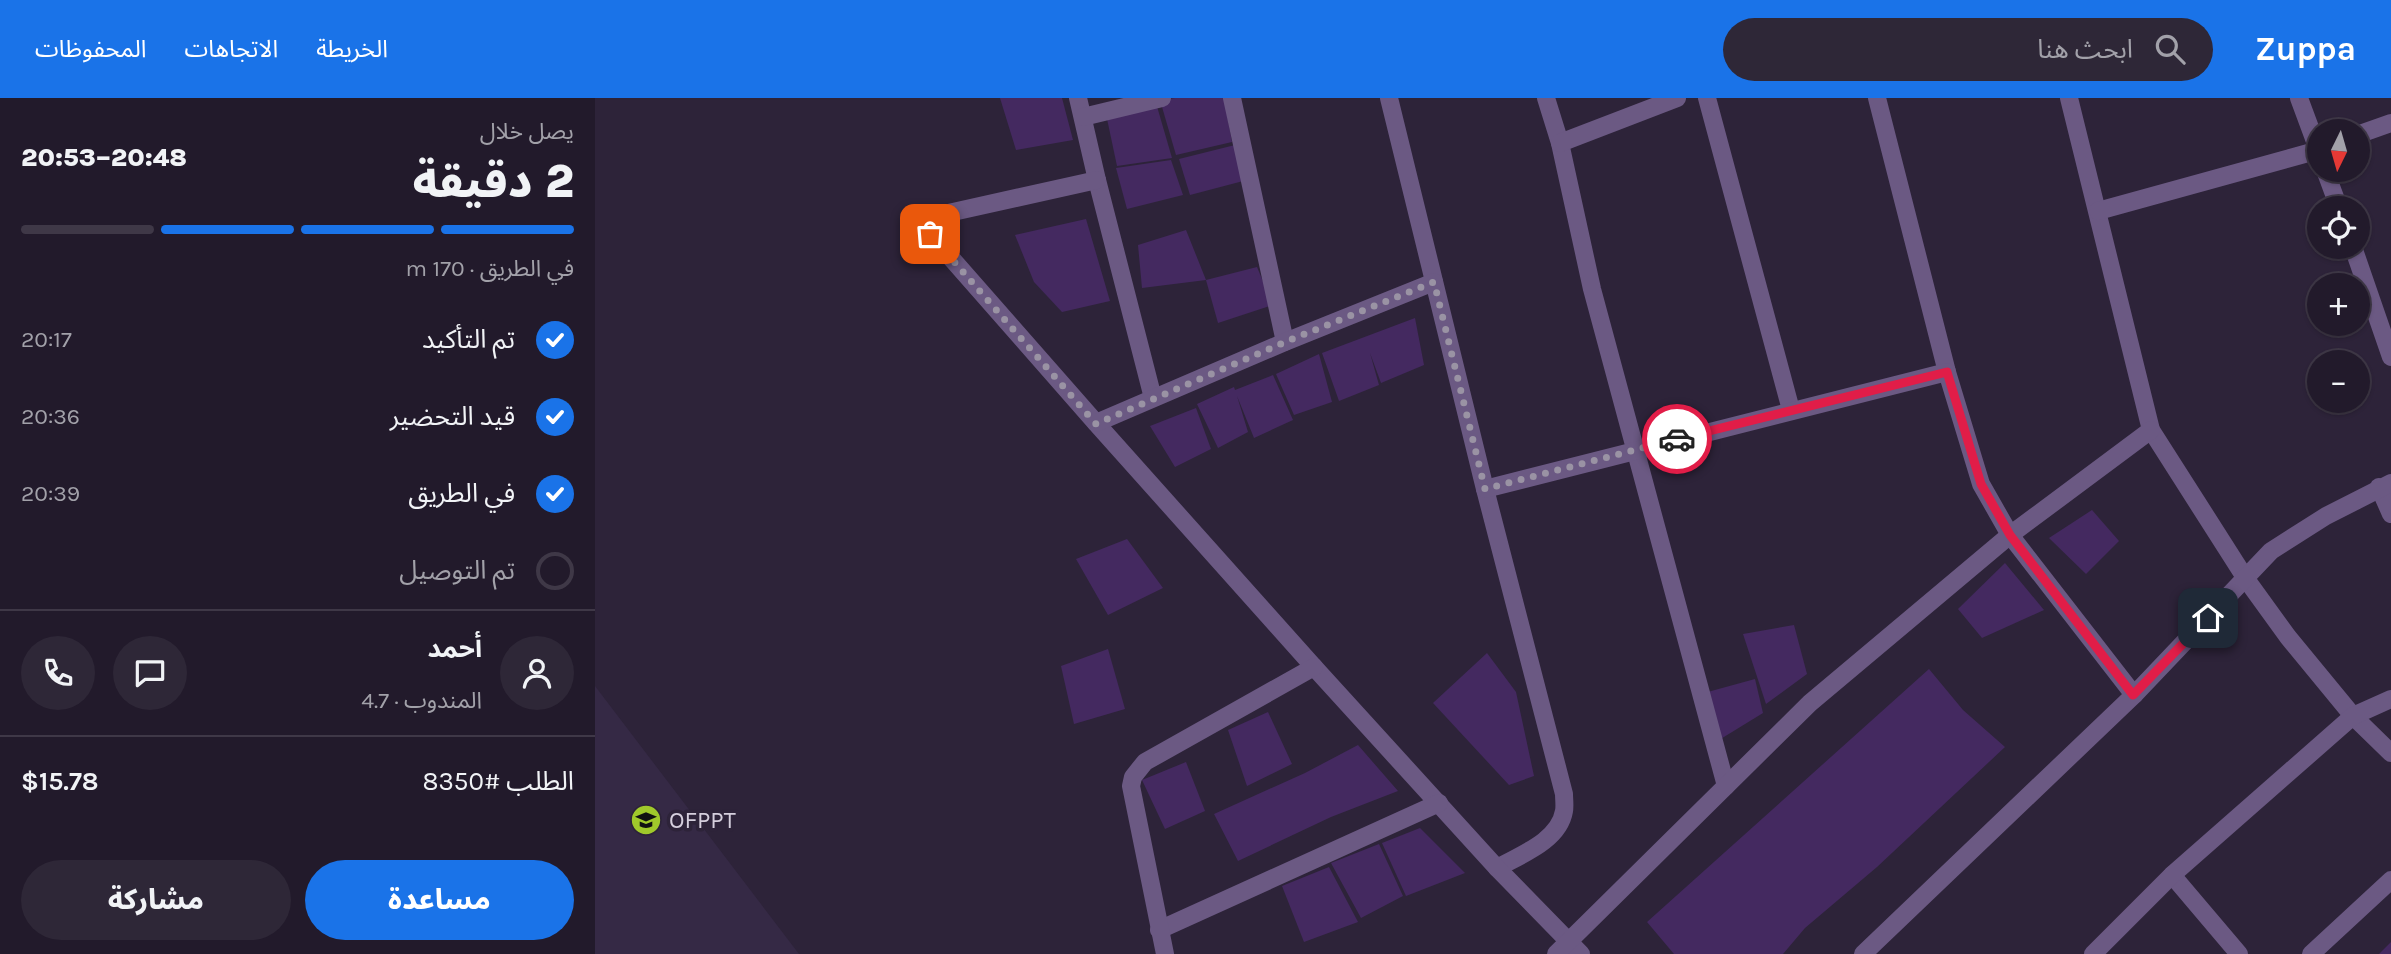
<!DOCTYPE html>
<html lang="ar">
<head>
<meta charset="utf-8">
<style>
  :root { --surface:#221a2b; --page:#2e2737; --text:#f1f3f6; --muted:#a2a1a9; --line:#3f3847; --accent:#1a73e8 }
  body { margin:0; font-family:Karla,"Noto Sans Arabic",sans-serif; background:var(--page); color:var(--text); direction:rtl; height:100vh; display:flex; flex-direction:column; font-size:26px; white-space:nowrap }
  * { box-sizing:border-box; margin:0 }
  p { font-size:23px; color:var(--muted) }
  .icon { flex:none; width:38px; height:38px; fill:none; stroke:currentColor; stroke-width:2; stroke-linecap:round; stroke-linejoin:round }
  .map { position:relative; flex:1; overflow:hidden; direction:ltr }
  .drawer { display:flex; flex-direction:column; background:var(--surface); width:595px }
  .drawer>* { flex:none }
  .needle { width:46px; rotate:185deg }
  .buttons { position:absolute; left:1712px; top:21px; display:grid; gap:14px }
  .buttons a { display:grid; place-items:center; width:63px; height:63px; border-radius:50%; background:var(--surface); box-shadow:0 2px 5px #0004,0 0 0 2px var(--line); font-size:35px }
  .pin { position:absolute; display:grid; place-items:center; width:60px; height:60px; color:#fff; margin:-30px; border-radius:14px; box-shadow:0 4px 10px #0006 }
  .courier { position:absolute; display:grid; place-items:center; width:70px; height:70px; margin:-35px; border:5px solid #e11d48; border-radius:50%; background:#fff; color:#222; box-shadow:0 2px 9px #0007 }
  .head em { font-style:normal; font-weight:800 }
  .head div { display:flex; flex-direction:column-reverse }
  .head { display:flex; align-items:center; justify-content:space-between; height:119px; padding:0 21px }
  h1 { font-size:46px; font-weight:800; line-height:52px }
  .bar { display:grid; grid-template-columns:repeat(4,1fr); gap:10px 7px; align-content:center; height:84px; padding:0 21px }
  .bar i { height:9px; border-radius:5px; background:var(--line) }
  .bar .current { background:var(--accent) }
  .bar p { grid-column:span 4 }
  .line { display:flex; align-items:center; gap:18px; padding:0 21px; border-top:2px solid var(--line) }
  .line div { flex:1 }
  .round { display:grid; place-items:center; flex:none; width:74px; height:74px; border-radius:37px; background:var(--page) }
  ol { padding:0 21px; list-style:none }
  li { display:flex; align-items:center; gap:21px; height:77px }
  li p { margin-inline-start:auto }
  li .icon { padding:7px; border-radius:50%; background:var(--accent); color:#fff; stroke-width:4 }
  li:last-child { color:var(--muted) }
  li i { width:38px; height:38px; border:4px solid var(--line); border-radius:50% }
  .primary-button { display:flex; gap:14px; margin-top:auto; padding:14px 21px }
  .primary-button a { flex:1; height:80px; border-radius:42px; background:var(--accent); color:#fff; font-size:28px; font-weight:800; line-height:80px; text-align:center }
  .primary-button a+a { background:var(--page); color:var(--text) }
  header { display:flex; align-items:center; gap:42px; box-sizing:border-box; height:98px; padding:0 35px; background:var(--accent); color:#fff }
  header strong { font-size:33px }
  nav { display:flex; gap:38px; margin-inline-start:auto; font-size:24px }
  .search { width:490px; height:63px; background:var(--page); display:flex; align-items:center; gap:18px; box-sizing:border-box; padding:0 24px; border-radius:38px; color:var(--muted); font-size:26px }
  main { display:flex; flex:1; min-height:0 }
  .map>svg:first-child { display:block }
</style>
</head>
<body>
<header>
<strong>Zuppa</strong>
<div class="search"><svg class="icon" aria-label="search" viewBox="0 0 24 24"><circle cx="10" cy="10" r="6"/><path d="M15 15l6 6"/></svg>ابحث هنا</div>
<nav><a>الخريطة</a><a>الاتجاهات</a><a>المحفوظات</a></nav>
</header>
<main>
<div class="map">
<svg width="1796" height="856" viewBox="0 0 1796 856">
  <rect width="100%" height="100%" fill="#2d2339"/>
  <path fill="#352945" d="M0,588L204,856H0Z"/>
  <g fill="#442960">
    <path d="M405,0H467L478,42L421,52Z"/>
    <path d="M580,0H629L637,44L581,57L565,2Z"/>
    <path d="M561,5L577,60L522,68L511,16Z"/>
    <path d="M640,47L652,82L595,97L584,61Z"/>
    <path d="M576,62L588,97L532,111L521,70Z"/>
    <path d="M491,121L515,203L467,214L439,184L420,137Z"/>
    <path d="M591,132L611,182L547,190L543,147Z"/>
    <path d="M662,169L678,207L623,225L611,182Z"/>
    <path d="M820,220L829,267L786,285L775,255L784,287L744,303L727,255Z"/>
    <path d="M724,256L737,304L699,317L681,276Z"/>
    <path d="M678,277L698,322L659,340L642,298L653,334L623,350L602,306L639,289L640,292Z"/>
    <path d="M601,310L616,351L580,369L555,328Z"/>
    <path d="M1497,412L1524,443L1491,476L1454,440Z"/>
    <path d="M532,441L568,490L513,517L481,461Z"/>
    <path d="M1410,465L1449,512L1387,540L1363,511Z"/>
    <path d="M1199,527L1212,576L1171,606L1148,536Z"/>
    <path d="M513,551L530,611L479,626L466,568Z"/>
    <path d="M892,555L921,594L939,678L914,687L838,605Z"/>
    <path d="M1334,571L1368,612L1410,649L1282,769L1210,830L1188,856H1079L1052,824Z"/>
    <path d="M1160,581L1168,615L1124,642L1109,595Z"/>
    <path d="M673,614L697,666L652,688L633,632Z"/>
    <path d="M763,647L803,693L736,719L643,763L619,716L710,675Z"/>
    <path d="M591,664L610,713L570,731L547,682Z"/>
    <path d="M825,730L870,775L811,798L787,745Z"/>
    <path d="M784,746L808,798L766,820L736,765Z"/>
    <path d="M734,769L763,824L709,844L687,788Z"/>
    <path d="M1796,844V856H1784Z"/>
  </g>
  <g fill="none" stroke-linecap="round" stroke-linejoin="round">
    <g stroke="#6b5983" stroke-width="18">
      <path d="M483,0L502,82L558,300"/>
      <path d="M637,0L690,244"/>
      <path d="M794,0L890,391L969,696C969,701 970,708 969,713C964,743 925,757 902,770"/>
      <path d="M951,0L965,45L997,191L1131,688"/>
      <path d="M1112,0L1196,312"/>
      <path d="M1282,0L1352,274L1386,386L1415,437L1539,597"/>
      <path d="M1474,0L1556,332L1651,481L1693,539L1758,618L1796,655"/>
      <path d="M1704,0L1724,54"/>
      <path d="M488,19L567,0"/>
      <path d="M1762,37L1796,25"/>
      <path d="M965,45L1082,0"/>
      <path d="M1730,72L1744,110"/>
      <path d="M502,82L340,118L334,130L335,136L501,325L719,569L902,770L986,856"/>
      <path d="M1503,113L1724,52"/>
      <path d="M1758,149L1796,259"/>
      <path d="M501,325L690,244L839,184"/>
      <path d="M1784,389L1796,416"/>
      <path d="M890,391L1352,274"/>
      <path d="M1577,777L1644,856"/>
      <path d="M564,832L844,705"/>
      <path d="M570,856L536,688L538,679L550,664L719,569"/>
      <path d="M961,856L1215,605L1415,437L1556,332"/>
      <path d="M1268,856L1539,597L1676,453L1731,418L1796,385"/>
      <path d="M1498,856L1577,777L1758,618L1796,601"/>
      <path d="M1716,856L1796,782"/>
    </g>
  </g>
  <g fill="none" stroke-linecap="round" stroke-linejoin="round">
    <path stroke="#9a93a4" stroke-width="7" stroke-dasharray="0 12.6" d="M335,136L501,326L690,244L839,184L890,391L1082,341"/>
    <path stroke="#e11d48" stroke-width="9" d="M1082,341L1352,274L1386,386L1415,437L1538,597L1613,520"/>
  </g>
  <defs>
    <g id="school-disc" transform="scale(1.575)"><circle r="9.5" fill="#a0c92b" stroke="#2d2339"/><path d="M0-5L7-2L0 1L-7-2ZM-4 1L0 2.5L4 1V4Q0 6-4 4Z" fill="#111"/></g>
  </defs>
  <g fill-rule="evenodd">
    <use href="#school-disc" x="51" y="722"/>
  </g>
  <g text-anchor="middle" stroke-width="7" stroke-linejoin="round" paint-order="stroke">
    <g font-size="24" fill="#d5cfdd" stroke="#2d2339" text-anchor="start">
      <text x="74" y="730">OFPPT</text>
    </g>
  </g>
</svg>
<div class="buttons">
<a><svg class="needle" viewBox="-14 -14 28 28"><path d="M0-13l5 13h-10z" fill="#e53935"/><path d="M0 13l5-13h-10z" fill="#a2a1a9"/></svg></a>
<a><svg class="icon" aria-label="locate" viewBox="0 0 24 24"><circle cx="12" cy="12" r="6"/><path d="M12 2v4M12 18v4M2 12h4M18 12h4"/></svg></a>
<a>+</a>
<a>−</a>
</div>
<div class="pin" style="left:335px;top:136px;background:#ea580c"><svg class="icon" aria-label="bag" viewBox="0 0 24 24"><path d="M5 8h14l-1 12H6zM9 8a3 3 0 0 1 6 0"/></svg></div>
<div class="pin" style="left:1613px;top:520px;background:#1f2937"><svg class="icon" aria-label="home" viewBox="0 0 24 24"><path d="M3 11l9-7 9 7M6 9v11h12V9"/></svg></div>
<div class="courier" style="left:1082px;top:341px"><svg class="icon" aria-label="car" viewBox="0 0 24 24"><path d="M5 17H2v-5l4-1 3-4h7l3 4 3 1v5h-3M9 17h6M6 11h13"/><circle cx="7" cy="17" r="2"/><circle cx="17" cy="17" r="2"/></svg></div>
</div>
<section class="drawer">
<div class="head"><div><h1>2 دقيقة</h1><p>يصل خلال</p></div><em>20:48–20:53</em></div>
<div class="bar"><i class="current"></i><i class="current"></i><i class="current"></i><i></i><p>في الطريق · 170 m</p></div>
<ol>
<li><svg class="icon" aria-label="check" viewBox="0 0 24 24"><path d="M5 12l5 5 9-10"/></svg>تم التأكيد<p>20:17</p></li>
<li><svg class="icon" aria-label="check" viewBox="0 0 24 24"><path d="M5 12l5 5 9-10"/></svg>قيد التحضير<p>20:36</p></li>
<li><svg class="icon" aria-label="check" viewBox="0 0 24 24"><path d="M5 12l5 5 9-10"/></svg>في الطريق<p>20:39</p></li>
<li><i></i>تم التوصيل</li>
</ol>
<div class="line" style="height:126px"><a class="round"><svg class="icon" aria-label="person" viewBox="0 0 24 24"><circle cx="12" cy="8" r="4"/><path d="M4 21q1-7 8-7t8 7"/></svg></a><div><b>أحمد</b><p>المندوب · 4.7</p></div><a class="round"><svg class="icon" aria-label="chat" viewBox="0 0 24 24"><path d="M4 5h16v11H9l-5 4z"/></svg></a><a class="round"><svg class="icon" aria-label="phone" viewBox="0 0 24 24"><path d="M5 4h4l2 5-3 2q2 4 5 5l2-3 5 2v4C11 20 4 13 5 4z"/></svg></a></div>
<div class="line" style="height:91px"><div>الطلب #8350</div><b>$15.78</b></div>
<div class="primary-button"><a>مساعدة</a><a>مشاركة</a></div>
</section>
</main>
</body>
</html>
